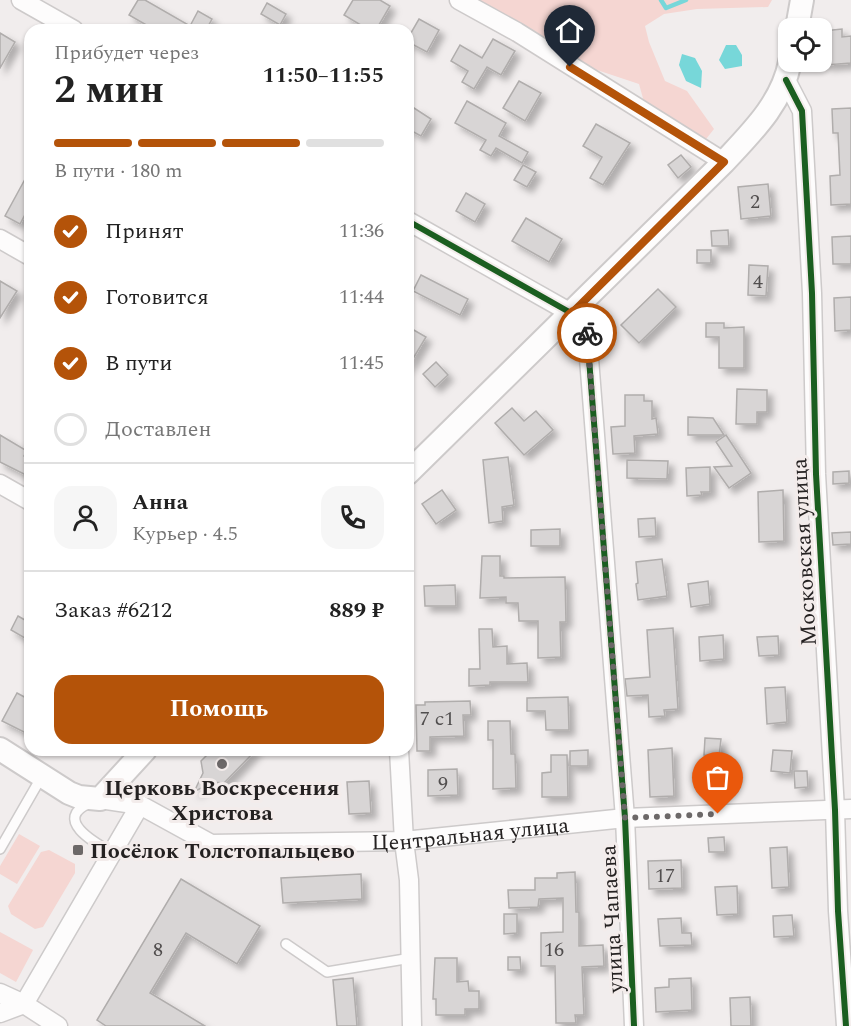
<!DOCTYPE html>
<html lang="ru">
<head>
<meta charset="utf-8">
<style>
  :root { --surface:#fff; --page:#f6f6f6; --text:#222; --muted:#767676; --line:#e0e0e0; --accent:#b45309 }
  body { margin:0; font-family:Spectral,serif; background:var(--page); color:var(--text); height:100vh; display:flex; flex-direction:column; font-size:22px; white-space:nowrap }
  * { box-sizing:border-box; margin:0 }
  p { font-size:20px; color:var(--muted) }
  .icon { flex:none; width:33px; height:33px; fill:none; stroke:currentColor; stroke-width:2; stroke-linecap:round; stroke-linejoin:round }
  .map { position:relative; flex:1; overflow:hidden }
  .panel { position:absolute; left:24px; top:24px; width:390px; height:732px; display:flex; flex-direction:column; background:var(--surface); border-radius:18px; box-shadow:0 2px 4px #0004 }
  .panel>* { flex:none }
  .tools { position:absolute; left:778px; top:18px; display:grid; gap:12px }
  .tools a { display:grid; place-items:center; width:54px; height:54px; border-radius:12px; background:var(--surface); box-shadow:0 2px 4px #0004; font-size:30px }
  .pin { position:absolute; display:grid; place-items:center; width:51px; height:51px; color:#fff; margin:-62px -26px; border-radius:50% 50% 50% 0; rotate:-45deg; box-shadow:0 0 6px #0007 }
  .pin .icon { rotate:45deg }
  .courier { position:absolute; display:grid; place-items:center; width:60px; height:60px; margin:-30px; border:4px solid #b45309; border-radius:50%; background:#fff; color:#222; box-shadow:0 2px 8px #0007 }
  .headline em { font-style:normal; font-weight:700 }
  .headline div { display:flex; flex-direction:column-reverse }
  .headline { display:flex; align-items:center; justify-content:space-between; height:102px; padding:0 30px }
  h1 { font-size:39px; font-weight:700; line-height:45px }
  .bar { display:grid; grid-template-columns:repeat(4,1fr); gap:9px 6px; align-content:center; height:72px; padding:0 30px }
  .bar i { height:8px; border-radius:4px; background:var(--line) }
  .bar .active { background:var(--accent) }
  .bar p { grid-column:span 4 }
  .line { display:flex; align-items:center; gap:15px; padding:0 30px; border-top:2px solid var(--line) }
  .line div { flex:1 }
  .round { display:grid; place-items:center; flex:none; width:63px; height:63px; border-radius:18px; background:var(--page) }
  ol { padding:0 30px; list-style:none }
  li { display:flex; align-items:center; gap:18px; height:66px }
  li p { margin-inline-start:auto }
  li .icon { padding:6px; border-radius:50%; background:var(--accent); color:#fff; stroke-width:4 }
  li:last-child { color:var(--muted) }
  li i { width:33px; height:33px; border:3px solid var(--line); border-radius:50% }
  .action { display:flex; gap:12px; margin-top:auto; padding:12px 30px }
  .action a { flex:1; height:69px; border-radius:18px; background:var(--accent); color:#fff; font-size:24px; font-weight:700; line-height:69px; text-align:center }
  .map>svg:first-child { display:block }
</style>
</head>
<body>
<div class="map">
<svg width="851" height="1026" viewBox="0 0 851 1026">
  <defs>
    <filter id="shadow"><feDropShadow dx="5.5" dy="5.5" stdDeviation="3" flood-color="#0004"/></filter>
  </defs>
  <rect width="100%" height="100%" fill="#f1eded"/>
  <g fill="#f5d6d2">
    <path d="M450,0H772L768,7L697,9L664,14L645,26L649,42L665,81L687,91L714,129L695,153L649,120L639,84L597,70L567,72L460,9Z"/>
    <path d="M19,834L40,846L17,884L0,874V866Z"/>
    <path d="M49,850L75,864V873L43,927L35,929L11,914L8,906L41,852Z"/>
    <path d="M0,932L33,950L16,982L0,973Z"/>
  </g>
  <g fill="#77d7d9">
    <path d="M726,45H736L742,55V66L725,69L719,60Z"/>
    <path d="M682,54L695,58L702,71L701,88L686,81L679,65Z"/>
  </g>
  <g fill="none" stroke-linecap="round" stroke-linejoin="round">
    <path stroke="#77d7d9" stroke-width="4.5" d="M661,0L666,8L686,0"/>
  </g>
  <g fill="#d8d5d5" stroke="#b0adac" stroke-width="1.5" filter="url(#shadow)">
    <path d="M138,0H145L190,26L198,11L212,19L206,30H155L129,15Z"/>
    <path d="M353,0H380L390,6L376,30H369L344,15Z"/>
    <path d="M267,3L286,14L280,25L261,14Z"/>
    <path d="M419,19L439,30L427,52L408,42V38Z"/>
    <path d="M842,29V37L851,36V63L825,65L823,31Z"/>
    <path d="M0,33L15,42L0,68Z"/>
    <path d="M493,39L515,51L501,75L487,67L474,89L462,82L468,71L451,61L460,45L482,58Z"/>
    <path d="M519,81L541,93L525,121L503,108Z"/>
    <path d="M467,101L506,123L499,136L528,152L522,163L496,148L491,156L480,150L486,140L455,123Z"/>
    <path d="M414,108L431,119L421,136L408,129V118Z"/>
    <path d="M851,108V204L831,205L830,176L840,175L838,133H833L832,109Z"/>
    <path d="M596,124L630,143L603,185L590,178L602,157L583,146Z"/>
    <path d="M681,155L691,167L678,178L668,165Z"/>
    <path d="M523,165L536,172L527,187L514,180Z"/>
    <path d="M30,170V205L20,224L5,216Z"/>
    <path d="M768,184L771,216L741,219L738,187Z"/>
    <path d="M466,193L485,204L475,222L456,211Z"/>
    <path d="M526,218L562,239L549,262L512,241Z"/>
    <path d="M728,230L729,246H712L711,231Z"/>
    <path d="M851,236V264H833L832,237Z"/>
    <rect x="697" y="250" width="14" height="13"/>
    <path d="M749,265L768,266L766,296L748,295Z"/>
    <path d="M421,275L468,299L460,315L413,291Z"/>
    <path d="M0,281L17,291L0,318Z"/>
    <path d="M658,289L676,307L639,343L621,325Z"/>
    <path d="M851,297V330L835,331L834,298Z"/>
    <path d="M706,323H724V328L744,327V368H719V337H706Z"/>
    <path d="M412,329L426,337L408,367V336Z"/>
    <path d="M436,362L448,375L435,387L423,374Z"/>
    <path d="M737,389L767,390V412H757V424H736Z"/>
    <path d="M625,395H644V401H652V419L656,418L658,434L634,436L635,453L613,454L611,427L625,426Z"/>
    <path d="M512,408L524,421L536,411L553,430L524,455L495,423Z"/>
    <path d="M688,417L713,418L724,435H688Z"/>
    <path d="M0,435L27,451L24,456L30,459V477L0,462Z"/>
    <path d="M726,435L751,473L729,488L714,467L732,466L716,442Z"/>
    <path d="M508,457L514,505L502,507L503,521L489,523L483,460Z"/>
    <path d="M627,460L668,461L667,479L627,478Z"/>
    <path d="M710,467V492H701L702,495L687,496L686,468Z"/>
    <path d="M849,471V483L833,484V472Z"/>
    <path d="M442,490L456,510L436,524L422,504Z"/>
    <path d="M783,490L784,541L759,542L758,492Z"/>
    <path d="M655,518L656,536L639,537L638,519Z"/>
    <path d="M560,529V546H531V530Z"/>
    <path d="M851,532V544L833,545L832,533Z"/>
    <path d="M482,556H500V576H504V578L565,577L566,622H560L561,657L538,658V621H519L518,603H506V597L480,598Z"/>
    <path d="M662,559L667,596L638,600L636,584L638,583L636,562Z"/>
    <path d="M708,581L710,604L691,607L688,584Z"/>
    <path d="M455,585L456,606H425L424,586Z"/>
    <path d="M18,616L30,623V641L11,630Z"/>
    <path d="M673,628L678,709L664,710L665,716L649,717L648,695L627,696L625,679L650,677L647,630Z"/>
    <path d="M479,629H492L493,647L507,646V664L527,663L528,682H490V685L469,686V669H480Z"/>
    <path d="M723,635L724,659L700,661L699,637Z"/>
    <path d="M778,636L779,655L759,656L757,637Z"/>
    <path d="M785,687L787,722L767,724L765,688Z"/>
    <path d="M17,693L30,700V735L2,721Z"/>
    <path d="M568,697L569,730H546L545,711H527V698Z"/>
    <path d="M470,701L471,715H463L464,736L430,737V751H417L416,705H425V702Z"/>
    <path d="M488,721H510L511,754H515L516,788L493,789V740H488Z"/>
    <path d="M705,738L721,739L719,756L704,755Z"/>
    <path d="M672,748L674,796L650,797L648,750Z"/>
    <path d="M212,750H256L224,783L212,782L194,792L203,773L201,761Z"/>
    <path d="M588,750V766H570V751Z"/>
    <path d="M773,750L792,751L790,773L771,771Z"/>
    <path d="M551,755H567L568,797H542V773L551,772Z"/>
    <path d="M457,769L458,795L428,796V770Z"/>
    <path d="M794,771H807L808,787L795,788Z"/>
    <path d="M369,781L371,813L349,814L347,782Z"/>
    <path d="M724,837L725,852H709L708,838Z"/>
    <path d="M787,847L789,887L772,888L770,848Z"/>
    <path d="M681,860L682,888L649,889L648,861Z"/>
    <path d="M575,872L576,912H579V946L603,945L604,966L582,967L584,1015H575L576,1023H556L555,966H541V933L563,932V898L539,899L538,907L509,908L508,890H535V878H557V873Z"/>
    <path d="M361,874L362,899L283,903L281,878Z"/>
    <path d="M181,879L260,926L237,964L186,933L150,993L205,1026H106L97,1020Z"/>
    <path d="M737,886L738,914L717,915L715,887Z"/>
    <path d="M504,914H517V933L504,934Z"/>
    <path d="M792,915L794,936L774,937L773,916Z"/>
    <path d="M681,918L682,933H691L692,945L660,946L658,919Z"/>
    <path d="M508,957H520L521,970H508Z"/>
    <path d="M435,958H457V982L468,981L469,991H479V1009H465V1015H436V999H433Z"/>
    <path d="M353,978L357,1026H337L333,980Z"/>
    <path d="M691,978L692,1010L656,1012L655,988L669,987V979Z"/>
    <path d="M750,997L751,1026H731L730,998Z"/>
  </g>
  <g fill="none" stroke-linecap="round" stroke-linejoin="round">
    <g stroke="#cdcaca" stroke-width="12">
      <g id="service">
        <path d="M90,803C52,819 95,843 111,852"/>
        <path d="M0,849L42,776"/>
        <path d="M286,944L327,972L411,958"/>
      </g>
    </g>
    <g stroke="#cdcaca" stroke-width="21">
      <g id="minor">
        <path d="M21,0L74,30"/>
        <path d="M459,0L517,32L724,162"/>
        <path d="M786,80L802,111L812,293L816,474L835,810L838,911L846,1026"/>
        <path d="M408,221L571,313L582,323L587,333L625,818L634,1026"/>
        <path d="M0,239L30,256"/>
        <path d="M0,484L30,501"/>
        <path d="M399,750L404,841L409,880L412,1026"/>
        <path id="s1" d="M100,799L140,805L211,844L404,841L625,818L851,809"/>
        <path d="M0,993L24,1004L58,1026"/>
        <path d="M0,1013L24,1004L140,805"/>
      </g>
    </g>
    <g stroke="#cdcaca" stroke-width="26">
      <g id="tertiary">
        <path d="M797,28L802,0"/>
        <path d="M408,473L724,162C752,132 782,103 790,62"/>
        <path d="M0,749L69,793L79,797L100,799L145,750"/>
      </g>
    </g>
    <use href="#service" stroke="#fdfcfc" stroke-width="9"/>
    <use href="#minor" stroke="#fdfcfc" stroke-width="18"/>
    <use href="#tertiary" stroke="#fdfcfc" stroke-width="22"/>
    <g stroke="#f3eceb" stroke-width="10">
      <g id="cycleway">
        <path d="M786,80L802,111L812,293L816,474L835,810L838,911L846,1026"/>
        <path d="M408,221L571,313L582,323L587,333L625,818L634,1026"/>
      </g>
    </g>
    <use href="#cycleway" stroke="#1b5e20" stroke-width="6"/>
  </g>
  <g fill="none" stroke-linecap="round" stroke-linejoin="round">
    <path stroke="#6c6868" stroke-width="6" stroke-dasharray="0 10.8" d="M587,333L625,818L718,814"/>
    <path stroke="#b45309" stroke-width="8" d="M570,67L724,162L571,314L582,323L587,333"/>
  </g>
  <g fill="#6c6868" stroke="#f3eceb" stroke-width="2">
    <circle cx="222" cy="764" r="6"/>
    <rect x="72" y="844" width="12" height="12" rx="3"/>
  </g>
  <g text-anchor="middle" stroke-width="6" stroke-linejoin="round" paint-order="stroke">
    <g font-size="20" fill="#514e4e">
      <text x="755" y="208">2</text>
      <text x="758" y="288">4</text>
      <text x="437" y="725">7 с1</text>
      <text x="443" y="790">9</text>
      <text x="665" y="882">17</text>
      <text x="158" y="956">8</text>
      <text x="554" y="956">16</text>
    </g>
    <g font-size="22" fill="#242121" stroke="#f3eceb">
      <text transform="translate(803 552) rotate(-93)" y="8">Московская улица</text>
      <text dy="8" stroke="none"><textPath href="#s1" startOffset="381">Центральная улица</textPath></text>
      <text transform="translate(611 919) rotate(-93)" y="8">улица Чапаева</text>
    </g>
    <g font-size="22" font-weight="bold" fill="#242121" stroke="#f3eceb">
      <text x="222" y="795">Церковь Воскресения<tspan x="222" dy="25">Христова</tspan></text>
      <text x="90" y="858" text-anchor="start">Посёлок Толстопальцево</text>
    </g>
  </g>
</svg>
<div class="tools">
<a><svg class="icon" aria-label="locate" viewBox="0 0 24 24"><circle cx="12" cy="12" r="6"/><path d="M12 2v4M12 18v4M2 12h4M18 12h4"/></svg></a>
</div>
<div class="pin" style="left:718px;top:814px;background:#ea580c"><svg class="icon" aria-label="bag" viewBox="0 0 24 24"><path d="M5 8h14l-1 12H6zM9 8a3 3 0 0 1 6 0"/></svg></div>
<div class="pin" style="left:570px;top:67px;background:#1f2937"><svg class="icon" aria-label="home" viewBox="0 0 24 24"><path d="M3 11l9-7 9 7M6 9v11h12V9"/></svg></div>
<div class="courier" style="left:587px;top:333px"><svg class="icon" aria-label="bike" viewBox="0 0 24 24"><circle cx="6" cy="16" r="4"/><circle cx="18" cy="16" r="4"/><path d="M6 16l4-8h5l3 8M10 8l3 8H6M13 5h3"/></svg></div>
<section class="panel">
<div class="headline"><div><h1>2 мин</h1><p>Прибудет через</p></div><em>11:50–11:55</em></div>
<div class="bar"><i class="active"></i><i class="active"></i><i class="active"></i><i></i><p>В пути · 180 m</p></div>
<ol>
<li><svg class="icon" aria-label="check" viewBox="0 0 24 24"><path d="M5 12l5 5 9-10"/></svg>Принят<p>11:36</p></li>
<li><svg class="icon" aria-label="check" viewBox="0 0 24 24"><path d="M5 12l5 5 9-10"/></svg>Готовится<p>11:44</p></li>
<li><svg class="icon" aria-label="check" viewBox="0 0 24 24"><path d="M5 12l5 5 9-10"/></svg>В пути<p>11:45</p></li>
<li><i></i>Доставлен</li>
</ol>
<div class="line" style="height:108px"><a class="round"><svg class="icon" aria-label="person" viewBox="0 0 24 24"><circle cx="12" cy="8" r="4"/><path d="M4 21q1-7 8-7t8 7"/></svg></a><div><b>Анна</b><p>Курьер · 4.5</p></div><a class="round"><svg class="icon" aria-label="phone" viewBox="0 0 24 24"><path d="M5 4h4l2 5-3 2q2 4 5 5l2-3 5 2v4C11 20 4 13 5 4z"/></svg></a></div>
<div class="line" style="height:78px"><div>Заказ #6212</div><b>889 ₽</b></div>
<div class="action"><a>Помощь</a></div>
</section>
</div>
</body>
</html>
